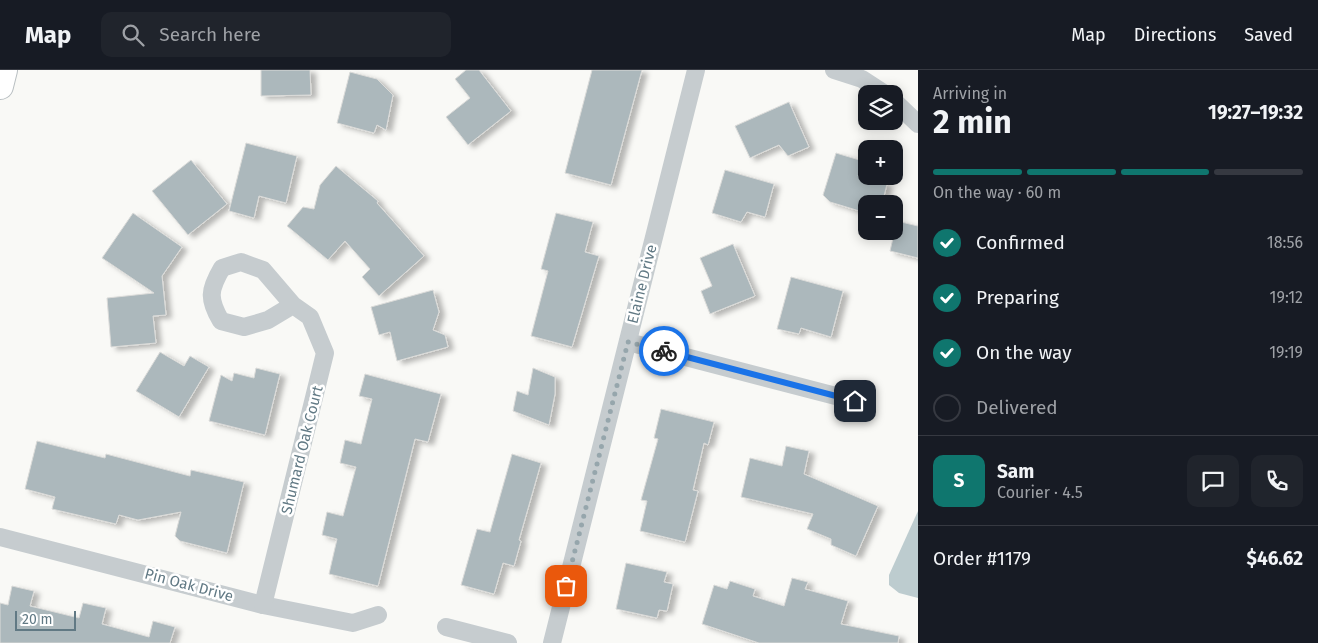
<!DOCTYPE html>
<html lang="en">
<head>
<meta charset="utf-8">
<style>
  :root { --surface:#171b24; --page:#20242c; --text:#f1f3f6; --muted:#9ea1a6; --line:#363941; --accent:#0f766e }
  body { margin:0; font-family:"Fira Sans",sans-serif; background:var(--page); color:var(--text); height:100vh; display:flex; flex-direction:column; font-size:19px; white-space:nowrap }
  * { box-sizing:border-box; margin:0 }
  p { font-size:16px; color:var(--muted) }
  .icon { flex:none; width:28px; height:28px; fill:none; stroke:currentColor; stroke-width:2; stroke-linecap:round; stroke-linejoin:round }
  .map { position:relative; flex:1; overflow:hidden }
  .sheet { display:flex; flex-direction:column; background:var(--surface); width:400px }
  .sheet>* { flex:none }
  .buttons { position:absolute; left:858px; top:15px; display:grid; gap:10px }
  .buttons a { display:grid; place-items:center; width:45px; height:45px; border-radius:10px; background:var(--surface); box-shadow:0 2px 12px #0003; font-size:25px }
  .scale { position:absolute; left:15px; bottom:12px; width:61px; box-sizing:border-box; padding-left:5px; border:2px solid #617984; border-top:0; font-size:14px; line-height:18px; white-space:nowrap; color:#617984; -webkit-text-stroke:4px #fff; paint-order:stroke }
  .pin { position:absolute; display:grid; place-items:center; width:42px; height:42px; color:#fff; margin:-21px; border-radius:10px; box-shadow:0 2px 8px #0006 }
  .courier { position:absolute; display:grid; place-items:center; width:50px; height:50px; margin:-25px; border:4px solid #1a73e8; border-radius:50%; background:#fff; color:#222; box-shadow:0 1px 6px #0007 }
  .overview em { font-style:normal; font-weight:700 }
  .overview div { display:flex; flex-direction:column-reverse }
  .overview { display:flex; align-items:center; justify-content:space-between; height:85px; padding:0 15px }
  h1 { font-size:32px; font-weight:700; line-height:38px }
  .bar { display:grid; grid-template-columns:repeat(4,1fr); gap:8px 5px; align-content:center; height:60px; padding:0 15px }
  .bar i { height:6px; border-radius:4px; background:var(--line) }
  .bar .active { background:var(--accent) }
  .bar p { grid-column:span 4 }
  .line { display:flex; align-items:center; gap:12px; padding:0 15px; border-top:1px solid var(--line) }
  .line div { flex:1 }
  .round { display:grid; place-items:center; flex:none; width:52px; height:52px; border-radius:10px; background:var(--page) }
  ol { padding:0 15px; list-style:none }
  li { display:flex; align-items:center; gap:15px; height:55px }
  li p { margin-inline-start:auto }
  li .icon { padding:5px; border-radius:50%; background:var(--accent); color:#fff; stroke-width:4 }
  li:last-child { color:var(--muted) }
  li i { width:28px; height:28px; border:2px solid var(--line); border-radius:50% }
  header { display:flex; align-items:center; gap:30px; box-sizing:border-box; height:70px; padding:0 25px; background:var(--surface); border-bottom:1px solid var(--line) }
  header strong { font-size:24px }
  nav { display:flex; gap:28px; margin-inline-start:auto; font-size:18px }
  .search { width:350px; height:45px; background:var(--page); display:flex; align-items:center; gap:12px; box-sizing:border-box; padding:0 18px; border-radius:10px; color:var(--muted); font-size:19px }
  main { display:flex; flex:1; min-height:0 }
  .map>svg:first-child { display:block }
</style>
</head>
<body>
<header>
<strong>Map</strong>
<div class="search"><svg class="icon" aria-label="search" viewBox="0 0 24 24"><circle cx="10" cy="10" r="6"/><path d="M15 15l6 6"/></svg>Search here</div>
<nav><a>Map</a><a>Directions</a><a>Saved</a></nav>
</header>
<main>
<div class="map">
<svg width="918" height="573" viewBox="0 0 918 573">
  <defs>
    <filter id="shadow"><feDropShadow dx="5.5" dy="3" stdDeviation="2.5" flood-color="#0004"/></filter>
  </defs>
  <rect width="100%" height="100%" fill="#f9f9f6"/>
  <path fill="#bdcccf" d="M918,441V528L899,523L889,515V505Z"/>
  <g fill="#acb8bc" stroke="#dbdbd9" filter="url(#shadow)">
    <path d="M261,0H310L311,25L261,26Z"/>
    <path d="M466,0H479L511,41L468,75L446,47L470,28L455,9Z"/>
    <path d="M592,0H642L611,115L565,103Z"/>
    <path d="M350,2L377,9L393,25L386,60L377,55L374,63L337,53Z"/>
    <path d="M789,32L809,77L788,86L779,75L750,88L735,56Z"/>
    <path d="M246,73L297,86L286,133L259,126L254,148L229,141Z"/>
    <path d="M836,83L863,91L858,106L887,114L882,134H866V143L830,132L823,125Z"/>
    <path d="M191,90L227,134L188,165L152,121Z"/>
    <path d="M336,96L378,131L377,133L424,186L379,226L362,207L370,199L345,171L328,190L287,156L303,137L314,139L320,115Z"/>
    <path d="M725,100L774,114L765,147L747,142L741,152L712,143Z"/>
    <path d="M133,143L182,177L162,206L166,245L153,246L156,273L111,277L107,228L154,223L102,188Z"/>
    <path d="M556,143L593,152L585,182L599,186L572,277L531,266L548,201L541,199Z"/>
    <path d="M897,151L918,156V188L890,181Z"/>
    <path d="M733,174L755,226L710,244L701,221L712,216L700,188Z"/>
    <path d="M791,207L843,221L831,267L801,258L799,264L777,259Z"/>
    <path d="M433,220L439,242L433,260L445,265L448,277L397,291L390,262L379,265L371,237Z"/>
    <path d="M160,282L184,296L190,286L209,297L179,347L136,321Z"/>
    <path d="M256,298L280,304L265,365L209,351L221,305L232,311L234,303L254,308Z"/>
    <path d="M533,298L555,307V324L549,355L513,341L517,321L528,325Z"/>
    <path d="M365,304L441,324L428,372L415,369L378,516L329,504L337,469L322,465L327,442L343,446L356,397L340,393L345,370L361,374L372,329L359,326Z"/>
    <path d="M661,339L714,352L708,375L704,373L693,420L698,421L685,472L640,461L647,431L641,430L658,369L654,368Z"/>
    <path d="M37,371L105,388L106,384L190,406L191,400L244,412L227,483L180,471L175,466L181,442L138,450L119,445L116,454L52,439L55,427L25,419Z"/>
    <path d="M786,376L809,381L804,404L878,436L856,486L831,475V469L807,459L813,444L741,427L750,388L782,396Z"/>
    <path d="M512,384L541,393L519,470L521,471L514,496L503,493L494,524L461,515L477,459L490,462Z"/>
    <path d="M626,493L667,502L664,512L673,514L667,541L659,540L657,548L616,539Z"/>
    <path d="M792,508L808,512L805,519L848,531L841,554L899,566L898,573H759L702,554L714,515L727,519L730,511L755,519L753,526L784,536Z"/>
    <path d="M12,516L34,521L30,536L79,548L83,533L106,538L102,554L149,567L153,551L175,557L170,573H0V533L8,535Z"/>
  </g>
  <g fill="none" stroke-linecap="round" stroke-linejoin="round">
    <g stroke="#b9bfc2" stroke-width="28">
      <path id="primary" d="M0,16L4,0"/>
    </g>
    <g stroke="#c6cccf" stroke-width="18">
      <path d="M834,0L862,9L885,24"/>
      <path d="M894,31L918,54"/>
      <path d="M628,272L855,331"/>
      <path d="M0,467L263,535L353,553L378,545"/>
      <path d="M263,535L325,283L310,247L293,235L263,200L241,192L222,198C209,220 208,229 221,251L244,257L268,250L293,235"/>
      <path d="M446,557L508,573"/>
      <path d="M552,573L696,0"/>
    </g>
    <use href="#primary" stroke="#fff" stroke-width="26"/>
  </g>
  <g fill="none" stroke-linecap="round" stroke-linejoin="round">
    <path stroke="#96a6ac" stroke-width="5" stroke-dasharray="0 9" d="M566,516L628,272L664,281"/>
    <path stroke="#1a73e8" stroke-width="6" d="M664,281L855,331"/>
  </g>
  <g text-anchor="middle" stroke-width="5" stroke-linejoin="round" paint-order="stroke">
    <g font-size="15" fill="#617984" stroke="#fff">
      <text transform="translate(642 214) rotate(-76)" y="5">Elaine Drive</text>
      <text transform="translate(302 380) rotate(-76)" y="5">Shumard Oak Court</text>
      <text transform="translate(189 515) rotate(15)" y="5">Pin Oak Drive</text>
    </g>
  </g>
</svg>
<div class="buttons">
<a><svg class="icon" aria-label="layers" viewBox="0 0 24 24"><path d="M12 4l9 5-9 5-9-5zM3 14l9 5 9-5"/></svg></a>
<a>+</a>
<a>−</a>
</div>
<div class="scale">20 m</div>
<div class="pin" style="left:566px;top:516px;background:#ea580c"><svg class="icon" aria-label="bag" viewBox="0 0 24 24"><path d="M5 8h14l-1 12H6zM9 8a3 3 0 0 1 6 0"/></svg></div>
<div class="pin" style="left:855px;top:331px;background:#1f2937"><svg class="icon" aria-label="home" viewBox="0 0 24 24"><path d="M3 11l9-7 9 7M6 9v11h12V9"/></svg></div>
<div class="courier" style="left:664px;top:281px"><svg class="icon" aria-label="bike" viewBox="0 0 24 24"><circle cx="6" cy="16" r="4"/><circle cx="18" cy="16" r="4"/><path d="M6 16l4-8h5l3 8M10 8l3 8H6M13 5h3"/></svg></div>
</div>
<section class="sheet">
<div class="overview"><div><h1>2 min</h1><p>Arriving in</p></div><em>19:27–19:32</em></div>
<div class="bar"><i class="active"></i><i class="active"></i><i class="active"></i><i></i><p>On the way · 60 m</p></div>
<ol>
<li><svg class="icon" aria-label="check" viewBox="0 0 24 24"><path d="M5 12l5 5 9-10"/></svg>Confirmed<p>18:56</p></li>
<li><svg class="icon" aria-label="check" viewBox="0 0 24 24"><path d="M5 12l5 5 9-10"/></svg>Preparing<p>19:12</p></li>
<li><svg class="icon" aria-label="check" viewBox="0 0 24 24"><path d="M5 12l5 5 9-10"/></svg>On the way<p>19:19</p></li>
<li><i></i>Delivered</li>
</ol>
<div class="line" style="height:90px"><b class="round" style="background:var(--accent);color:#fff">S</b><div><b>Sam</b><p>Courier · 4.5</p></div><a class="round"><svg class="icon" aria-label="chat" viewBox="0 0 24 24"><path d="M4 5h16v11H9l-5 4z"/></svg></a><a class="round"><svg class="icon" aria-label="phone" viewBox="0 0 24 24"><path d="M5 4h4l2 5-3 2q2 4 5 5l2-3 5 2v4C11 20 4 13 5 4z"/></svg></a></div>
<div class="line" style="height:65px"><div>Order #1179</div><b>$46.62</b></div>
</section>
</main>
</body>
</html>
